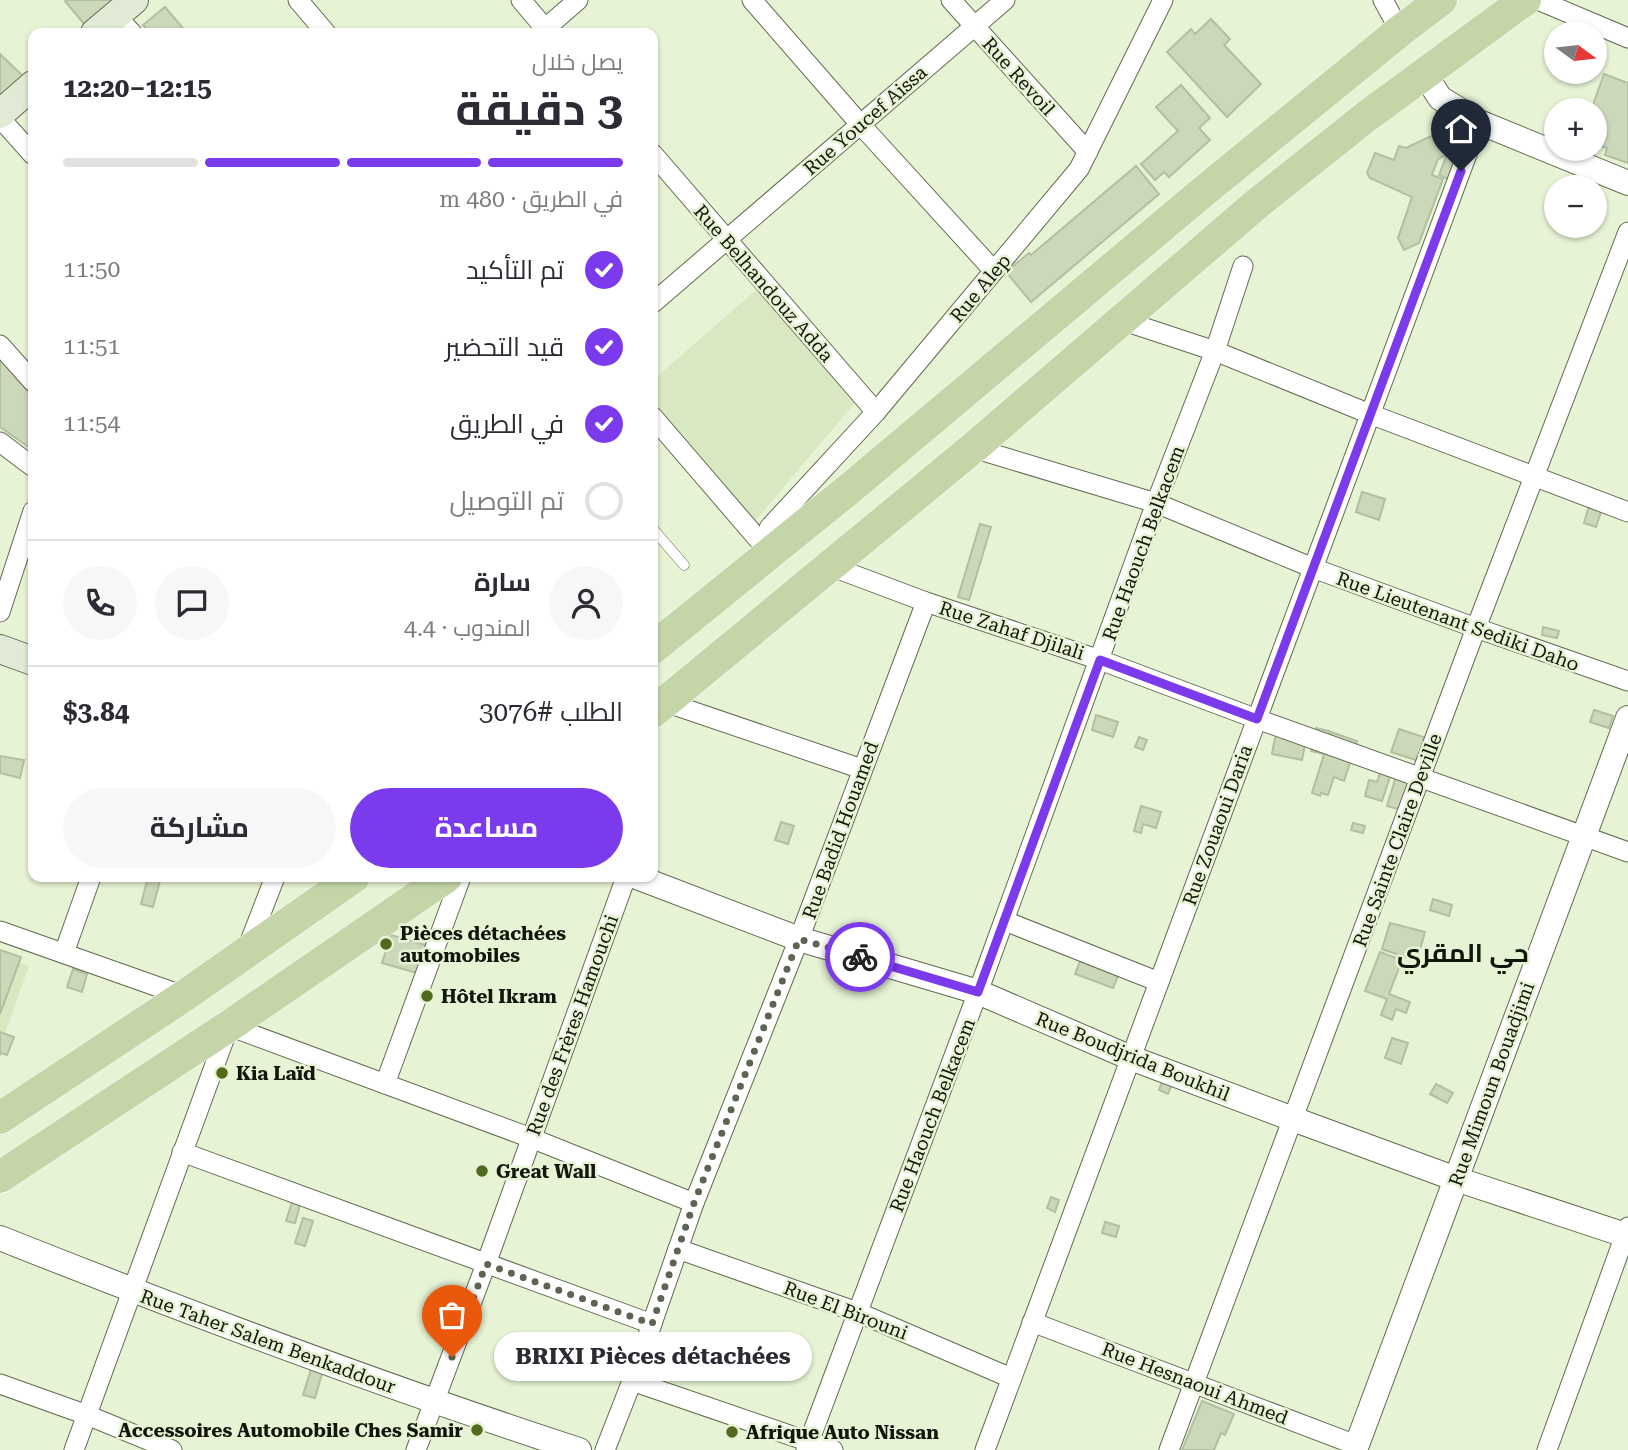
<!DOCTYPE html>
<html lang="ar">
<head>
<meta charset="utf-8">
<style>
  :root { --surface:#fff; --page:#f7f7f7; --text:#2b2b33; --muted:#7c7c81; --line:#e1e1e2; --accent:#7c3aed }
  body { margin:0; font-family:"Roboto Serif",Cairo,serif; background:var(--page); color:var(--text); direction:rtl; height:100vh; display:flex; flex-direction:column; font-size:26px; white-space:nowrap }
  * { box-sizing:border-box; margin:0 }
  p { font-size:23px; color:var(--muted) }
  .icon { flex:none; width:38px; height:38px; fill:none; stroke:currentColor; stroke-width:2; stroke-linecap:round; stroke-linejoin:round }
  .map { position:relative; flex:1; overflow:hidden; direction:ltr }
  .sheet { position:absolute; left:28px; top:28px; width:630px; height:854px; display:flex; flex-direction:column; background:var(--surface); border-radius:14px; box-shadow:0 2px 5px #0004; direction:rtl }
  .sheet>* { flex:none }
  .needle { width:46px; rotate:105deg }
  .fabs { position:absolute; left:1544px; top:21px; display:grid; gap:14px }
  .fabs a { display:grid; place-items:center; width:63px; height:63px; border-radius:50%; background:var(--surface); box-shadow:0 2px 5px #0004; font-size:35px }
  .pin { position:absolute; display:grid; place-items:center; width:60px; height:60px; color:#fff; margin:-72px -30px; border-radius:50% 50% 50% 0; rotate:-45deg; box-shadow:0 0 7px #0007 }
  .pin .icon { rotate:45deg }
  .courier { position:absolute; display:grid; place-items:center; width:70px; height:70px; margin:-35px; border:5px solid #7c3aed; border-radius:50%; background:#fff; color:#222; box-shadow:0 2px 9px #0007 }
  .bubble { position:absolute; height:49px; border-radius:24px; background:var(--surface); box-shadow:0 2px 5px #0004; font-size:23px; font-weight:700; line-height:49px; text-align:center; direction:rtl }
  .summary em { font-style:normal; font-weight:700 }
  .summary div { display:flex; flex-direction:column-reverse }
  .summary { display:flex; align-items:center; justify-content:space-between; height:119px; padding:0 35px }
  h1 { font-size:46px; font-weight:700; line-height:52px }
  .bar { display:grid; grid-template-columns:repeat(4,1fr); gap:10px 7px; align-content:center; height:84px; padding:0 35px }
  .bar i { height:9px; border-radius:5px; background:var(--line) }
  .bar .on { background:var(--accent) }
  .bar p { grid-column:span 4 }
  .line { display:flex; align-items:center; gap:18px; padding:0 35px; border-top:2px solid var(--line) }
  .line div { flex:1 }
  .round { display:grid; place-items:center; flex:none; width:74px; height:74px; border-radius:37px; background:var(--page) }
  ol { padding:0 35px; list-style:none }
  li { display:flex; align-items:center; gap:21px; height:77px }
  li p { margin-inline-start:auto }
  li .icon { padding:7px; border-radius:50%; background:var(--accent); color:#fff; stroke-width:4 }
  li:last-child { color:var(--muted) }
  li i { width:38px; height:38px; border:4px solid var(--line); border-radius:50% }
  .primary-button { display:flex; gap:14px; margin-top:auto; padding:14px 35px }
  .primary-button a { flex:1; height:80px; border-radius:42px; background:var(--accent); color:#fff; font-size:28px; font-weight:700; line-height:80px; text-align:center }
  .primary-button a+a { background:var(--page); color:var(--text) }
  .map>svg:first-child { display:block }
</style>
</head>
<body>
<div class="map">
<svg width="1628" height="1450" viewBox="0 0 1628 1450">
  <rect width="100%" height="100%" fill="#e6f3d4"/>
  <g fill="#d8e8c2">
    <path d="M757,289L859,398L755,521L653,407V380Z"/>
    <path d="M0,956L29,966L0,1047Z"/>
  </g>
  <g fill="#cbd8ba" stroke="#b2bfa1" stroke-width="2">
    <path d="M67,0H114L85,25L65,1Z"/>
    <path d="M165,7L187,33H150L143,25Z"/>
    <path d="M1211,19L1230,39L1224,45L1261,84L1227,117L1167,52L1191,29L1195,34Z"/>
    <path d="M0,54L25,78L0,103Z"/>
    <path d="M1604,74L1628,83V163L1605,155L1607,148L1594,144V110H1591Z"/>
    <path d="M1181,85L1210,118L1199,128L1210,140L1169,177L1164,172L1155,180L1141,164L1178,131L1156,107Z"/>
    <path d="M1444,130L1454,151L1438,159L1432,175L1443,179L1419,243L1404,250L1398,238L1412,197L1370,178L1367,173L1375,153L1394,160L1399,146L1406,148Z"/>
    <path d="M1447,154L1461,159L1452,181L1439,175Z"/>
    <path d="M1136,166L1159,194L1031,302L1006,272L1029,253L1031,255Z"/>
    <path d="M0,359L33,397V450L0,427Z"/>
    <path d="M1362,492L1385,499L1379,520L1356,512Z"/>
    <path d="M1591,499L1604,503L1596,527L1584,523Z"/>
    <path d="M980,524L991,527L969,600L958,597Z"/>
    <path d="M1543,627L1559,631L1557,638L1542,635Z"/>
    <path d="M1594,710L1613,716L1609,728L1590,722Z"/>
    <path d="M1096,715L1118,722L1113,737L1092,730Z"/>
    <path d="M1278,722L1308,728L1302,760L1272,754Z"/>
    <path d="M1316,728L1329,731L1324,754L1311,751Z"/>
    <path d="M1399,729L1438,742L1431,765L1391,752Z"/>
    <path d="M1331,732L1357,741L1344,781L1334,777L1328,795L1321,793L1320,796L1312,793Z"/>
    <path d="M1139,737L1147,740L1143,750L1135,747Z"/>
    <path d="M0,756L24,760L20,778L0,773Z"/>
    <path d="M1384,762L1394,765L1382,801L1365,796L1369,780L1377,782Z"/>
    <path d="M1397,773L1418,779L1409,812L1387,806Z"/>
    <path d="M1141,806L1161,812L1156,828L1143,824L1141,833L1134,831Z"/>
    <path d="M781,822L794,826L788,844L775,840Z"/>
    <path d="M1353,823L1365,826L1363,833L1351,830Z"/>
    <path d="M148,877H161L153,907L141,904Z"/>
    <path d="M306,877H338L335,886Z"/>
    <path d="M1433,899L1452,905L1449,916L1430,910Z"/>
    <path d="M1390,923L1425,932L1417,961L1382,949Z"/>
    <path d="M429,932L436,934L424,975L382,963L391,935L425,945Z"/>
    <path d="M0,950L21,957L0,1014Z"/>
    <path d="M1380,952L1402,960L1389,994L1410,1002L1406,1013L1396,1009L1392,1020L1381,1015L1387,999L1365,991Z"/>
    <path d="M1080,961L1118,976L1113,988L1075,974Z"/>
    <path d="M73,969L87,974L82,992L67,987Z"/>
    <path d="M0,1032L14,1037L7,1055L1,1053L0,1055Z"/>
    <path d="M1392,1038L1408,1043L1401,1064L1385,1058Z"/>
    <path d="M1165,1073L1175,1076L1168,1094L1159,1090Z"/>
    <path d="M1436,1084L1453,1093L1447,1103L1430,1094Z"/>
    <path d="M1051,1197L1059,1200L1055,1212L1047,1208Z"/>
    <path d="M292,1202L300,1205L295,1223L286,1221Z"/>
    <path d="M303,1218L313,1221L305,1246L295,1243Z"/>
    <path d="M1105,1222L1119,1226L1116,1237L1102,1233Z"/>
    <path d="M312,1366L323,1370L315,1398L303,1395Z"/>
    <path d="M1202,1401L1234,1414L1225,1435L1221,1433L1214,1450H1182Z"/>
  </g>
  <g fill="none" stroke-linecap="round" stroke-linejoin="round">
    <g stroke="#616c51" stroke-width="11">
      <path id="service" d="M653,529L684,565"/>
    </g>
    <g stroke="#616c51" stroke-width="21">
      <g id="minor">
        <path d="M298,0L326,33"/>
        <path d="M521,0L549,33"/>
        <path d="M752,0L860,124L994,271"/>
        <path d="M951,0L1088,152"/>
        <path d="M1383,0L1400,31"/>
        <path d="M1538,0L1628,38"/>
        <path d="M116,16L132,33"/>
        <path d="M540,33L578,0"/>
        <path d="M0,118L33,155"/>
        <path d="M653,154L876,412"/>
        <path d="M653,303L1005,0"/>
        <path d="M1121,320L1215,351L1370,414L1628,512"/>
        <path d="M0,345L33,382"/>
        <path d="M653,417L769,552"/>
        <path d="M0,442L33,467"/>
        <path d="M973,448L1156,503L1313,568L1476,628L1628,681"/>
        <path d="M769,552V528L876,412L1079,169L1163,0"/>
        <path d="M830,566L926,602L1100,660L1257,719L1628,852"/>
        <path d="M0,612L33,511"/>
        <path d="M665,702L862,769"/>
        <path d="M1005,921L1159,982"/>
        <path d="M0,931L184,996"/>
        <path d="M247,949L275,877"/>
        <path d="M64,953L91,877"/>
        <path d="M385,1084L461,877"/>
        <path d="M182,1152L652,1324"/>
        <path d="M678,1249L857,1312L1011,1378"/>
        <path d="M1032,1322L1356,1445"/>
        <path d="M632,1381L833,1450"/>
        <path d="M0,1384L87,1415L172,1450"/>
        <path d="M74,1450L229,1026L531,1138L694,1203"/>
        <path d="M416,1450L486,1264L626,877"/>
        <path d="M605,1450L632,1381L694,1203L799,939L926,602"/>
        <path d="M806,1450L978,992L1156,503L1215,351L1243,266"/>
        <path d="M985,1450L1479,122"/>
        <path d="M1169,1450L1476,628L1628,232"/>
        <path d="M1547,1450L1628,1227"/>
      </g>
    </g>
    <g stroke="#616c51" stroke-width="26">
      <g id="tertiary">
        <path d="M1424,73L1440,98L1479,122L1628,183"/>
        <path d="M637,877L799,939L978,992L1131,1058L1293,1119L1456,1179L1628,1236"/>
        <path d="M0,1238C191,1314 383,1386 579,1450"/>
        <path d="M1355,1450L1628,718"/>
      </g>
    </g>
    <g stroke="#616c51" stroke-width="30">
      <g id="secondary">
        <path d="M95,33L134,0"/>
        <path d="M0,114L33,85"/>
        <path d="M0,649L33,661"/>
      </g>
    </g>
    <g stroke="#fff" stroke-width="33">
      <g id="primary">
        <path d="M653,648L848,490L1204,191L1400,31L1441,0"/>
        <path d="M653,712L973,448L1259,202L1367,116L1525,0"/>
        <path d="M0,1118L184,996L354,877"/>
        <path d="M0,1177L229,1026L446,877"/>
      </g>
    </g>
    <use href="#service" stroke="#fff" stroke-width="10"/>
    <use href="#minor" stroke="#fff" stroke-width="19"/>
    <use href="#tertiary" stroke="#fff" stroke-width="24"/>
    <use href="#secondary" stroke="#e1ead4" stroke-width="28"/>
    <use href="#primary" stroke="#c4d6a8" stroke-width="32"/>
  </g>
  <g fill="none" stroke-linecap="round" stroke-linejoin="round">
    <path stroke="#5c6452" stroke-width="7" stroke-dasharray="0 12.6" d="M452,1357L486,1264L652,1324L694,1203L799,939L860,957"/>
    <path stroke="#7c3aed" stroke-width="9" d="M860,957L978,992L1100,660L1257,719L1461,171"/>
  </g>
  <g fill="#516b1e" stroke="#e6f3d4" stroke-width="2.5">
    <circle cx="386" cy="944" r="7"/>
    <circle cx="427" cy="996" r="7"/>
    <circle cx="222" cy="1073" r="7"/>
    <circle cx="482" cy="1171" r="7"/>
    <circle cx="477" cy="1430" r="7"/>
    <circle cx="732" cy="1432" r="7"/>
  </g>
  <g text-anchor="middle" stroke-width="5" stroke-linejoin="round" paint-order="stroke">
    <g font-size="19" fill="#12170c" stroke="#e6f3d4">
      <text transform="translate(1019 76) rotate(48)" y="7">Rue Revoil</text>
      <text transform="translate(865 120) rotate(-41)" y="7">Rue Youcef Aissa</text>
      <text transform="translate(764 283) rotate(49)" y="7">Rue Belhandouz Adda</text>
      <text transform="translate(980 288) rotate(-50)" y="7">Rue Alep</text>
      <text transform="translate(1143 543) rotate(-70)" y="7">Rue Haouch Belkacem</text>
      <text transform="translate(1458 621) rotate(20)" y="7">Rue Lieutenant Sediki Daho</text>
      <text transform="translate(1012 630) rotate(18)" y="7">Rue Zahaf Djilali</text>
      <text transform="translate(1217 825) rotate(-70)" y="7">Rue Zouaoui Daria</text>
      <text transform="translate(840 830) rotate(-70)" y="7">Rue Badid Houamed</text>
      <text transform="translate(1397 840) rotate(-70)" y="7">Rue Sainte Claire Deville</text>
      <text transform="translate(572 1025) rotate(-70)" y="7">Rue des Frères Hamouchi</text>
      <text transform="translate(1133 1056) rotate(22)" y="7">Rue Boudjrida Boukhil</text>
      <text transform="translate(1491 1084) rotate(-70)" y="7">Rue Mimoun Bouadjimi</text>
      <text transform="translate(932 1115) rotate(-69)" y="7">Rue Haouch Belkacem</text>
      <text transform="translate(846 1310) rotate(21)" y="7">Rue El Birouni</text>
      <text transform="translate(268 1341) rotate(20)" y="7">Rue Taher Salem Benkaddour</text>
      <text transform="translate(1195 1383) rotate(21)" y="7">Rue Hesnaoui Ahmed</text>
    </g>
    <g font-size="19" font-weight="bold" fill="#12170c" stroke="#e6f3d4" text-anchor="start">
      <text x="400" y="940">Pièces détachées<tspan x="400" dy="22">automobiles</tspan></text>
      <text x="441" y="1003">Hôtel Ikram</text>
      <text x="236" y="1080">Kia Laïd</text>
      <text x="496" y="1178">Great Wall</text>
      <text x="463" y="1437" text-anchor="end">Accessoires Automobile Ches Samir</text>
      <text x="746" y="1439">Afrique Auto Nissan</text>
    </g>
    <g font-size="26" font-weight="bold" fill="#12170c" stroke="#e6f3d4">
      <text x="1463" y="962">حي المقري</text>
    </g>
  </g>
</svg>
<div class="fabs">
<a><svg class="needle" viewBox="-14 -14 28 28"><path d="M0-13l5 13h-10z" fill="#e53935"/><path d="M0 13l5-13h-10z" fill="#7c7c81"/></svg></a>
<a>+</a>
<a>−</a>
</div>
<div class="pin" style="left:452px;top:1357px;background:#ea580c"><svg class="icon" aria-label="bag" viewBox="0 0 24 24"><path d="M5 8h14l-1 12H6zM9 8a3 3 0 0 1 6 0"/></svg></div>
<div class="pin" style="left:1461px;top:171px;background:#1f2937"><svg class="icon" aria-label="home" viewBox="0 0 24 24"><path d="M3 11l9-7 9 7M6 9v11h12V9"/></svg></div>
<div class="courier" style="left:860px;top:957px"><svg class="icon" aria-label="bike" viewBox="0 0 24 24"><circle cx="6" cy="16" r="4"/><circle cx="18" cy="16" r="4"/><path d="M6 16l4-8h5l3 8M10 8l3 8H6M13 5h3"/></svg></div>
<div class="bubble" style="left:494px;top:1332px;width:318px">BRIXI Pièces détachées</div>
<section class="sheet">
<div class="summary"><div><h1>3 دقيقة</h1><p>يصل خلال</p></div><em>12:15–12:20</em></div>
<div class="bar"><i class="on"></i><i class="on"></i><i class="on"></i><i></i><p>في الطريق · 480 m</p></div>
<ol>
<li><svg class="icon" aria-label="check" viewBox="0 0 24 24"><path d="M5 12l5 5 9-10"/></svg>تم التأكيد<p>11:50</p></li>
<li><svg class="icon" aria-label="check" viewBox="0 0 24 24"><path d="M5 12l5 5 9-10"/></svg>قيد التحضير<p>11:51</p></li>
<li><svg class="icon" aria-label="check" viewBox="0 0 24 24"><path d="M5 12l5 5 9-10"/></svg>في الطريق<p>11:54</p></li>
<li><i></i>تم التوصيل</li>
</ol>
<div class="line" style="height:126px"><a class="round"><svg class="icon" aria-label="person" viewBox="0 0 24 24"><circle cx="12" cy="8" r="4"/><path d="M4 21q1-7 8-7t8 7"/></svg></a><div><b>سارة</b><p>المندوب · 4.4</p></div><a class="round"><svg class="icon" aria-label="chat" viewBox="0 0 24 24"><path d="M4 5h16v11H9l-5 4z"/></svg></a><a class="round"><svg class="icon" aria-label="phone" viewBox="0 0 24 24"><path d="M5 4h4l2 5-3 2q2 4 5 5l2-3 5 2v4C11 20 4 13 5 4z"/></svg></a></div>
<div class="line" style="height:91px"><div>الطلب #3076</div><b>$3.84</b></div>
<div class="primary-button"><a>مساعدة</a><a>مشاركة</a></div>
</section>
</div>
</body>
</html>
